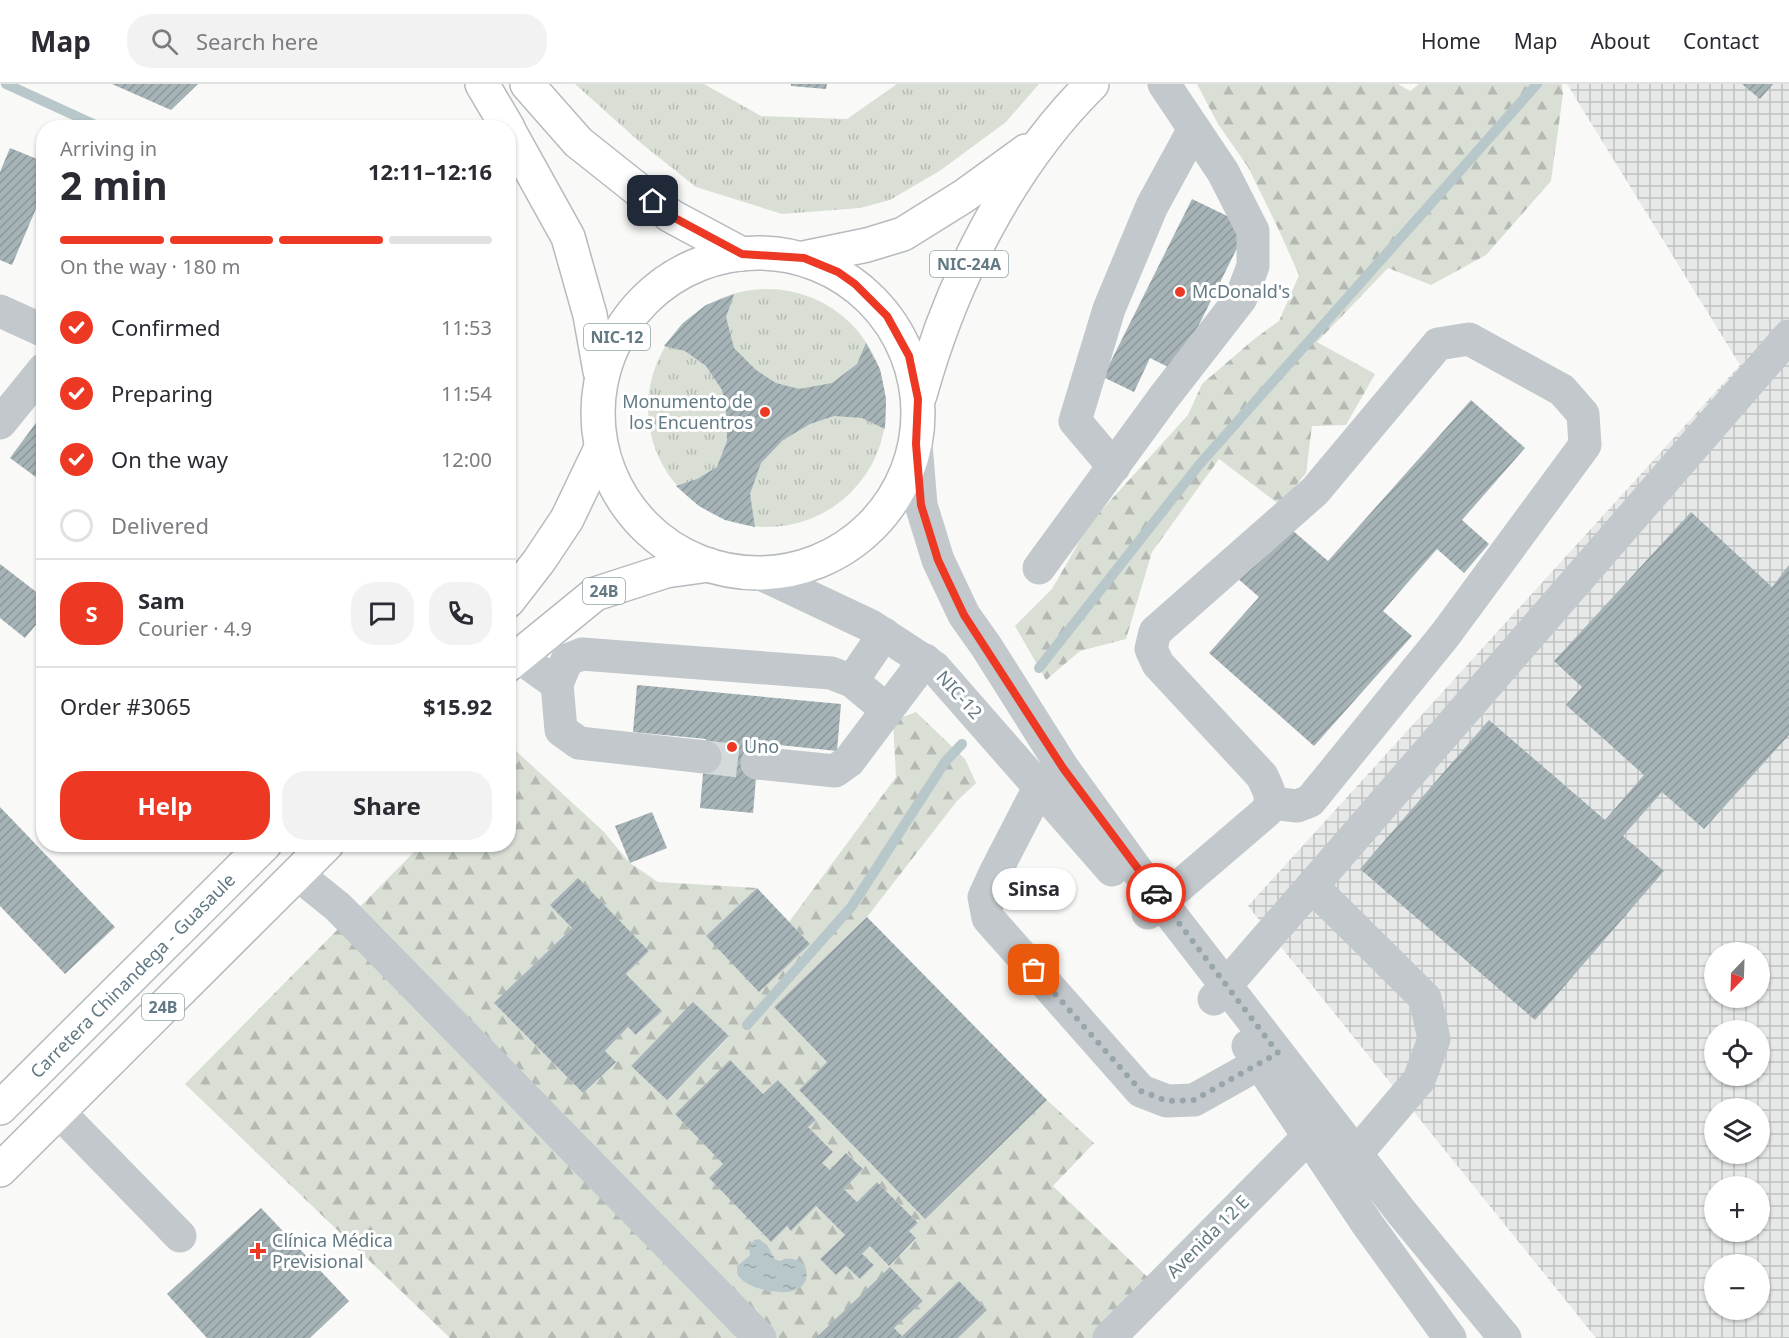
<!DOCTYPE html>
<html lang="en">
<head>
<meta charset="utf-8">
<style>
  :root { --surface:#fff; --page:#f2f2f3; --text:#2b2b33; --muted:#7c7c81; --line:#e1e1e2; --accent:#ed3823 }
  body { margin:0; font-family:"Noto Sans",sans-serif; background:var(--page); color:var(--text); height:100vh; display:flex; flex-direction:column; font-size:22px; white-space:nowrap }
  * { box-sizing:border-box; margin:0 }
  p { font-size:20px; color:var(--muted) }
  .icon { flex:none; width:33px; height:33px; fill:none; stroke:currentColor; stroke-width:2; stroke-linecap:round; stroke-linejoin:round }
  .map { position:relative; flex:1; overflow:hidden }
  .drawer { position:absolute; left:36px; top:36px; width:480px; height:732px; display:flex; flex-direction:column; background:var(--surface); border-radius:24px; box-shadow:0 2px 4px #0004 }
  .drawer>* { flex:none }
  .needle { width:39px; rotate:203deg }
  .buttons { position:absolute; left:1704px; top:858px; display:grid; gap:12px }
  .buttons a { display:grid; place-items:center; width:66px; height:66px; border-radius:50%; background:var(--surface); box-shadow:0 2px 4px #0004; font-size:30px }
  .pin { position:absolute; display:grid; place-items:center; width:51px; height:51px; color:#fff; margin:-26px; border-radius:12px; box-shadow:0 3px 9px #0006 }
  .courier { position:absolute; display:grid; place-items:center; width:60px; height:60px; margin:-30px; border:4px solid #ed3823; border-radius:50%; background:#fff; color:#222; box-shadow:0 2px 8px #0007 }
  .bubble { position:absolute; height:42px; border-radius:21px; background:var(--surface); box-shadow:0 2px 4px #0004; font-size:20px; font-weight:700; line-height:42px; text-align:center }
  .overview em { font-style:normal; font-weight:700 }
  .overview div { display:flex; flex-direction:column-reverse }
  .overview { display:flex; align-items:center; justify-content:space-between; height:102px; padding:0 24px }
  h1 { font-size:39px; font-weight:700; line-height:45px }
  .bar { display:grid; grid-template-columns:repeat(4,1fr); gap:9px 6px; align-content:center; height:72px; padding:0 24px }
  .bar i { height:8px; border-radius:4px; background:var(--line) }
  .bar .current { background:var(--accent) }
  .bar p { grid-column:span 4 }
  .line { display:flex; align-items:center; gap:15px; padding:0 24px; border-top:2px solid var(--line) }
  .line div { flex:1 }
  .round { display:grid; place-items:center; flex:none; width:63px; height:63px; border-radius:24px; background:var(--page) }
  ol { padding:0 24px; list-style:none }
  li { display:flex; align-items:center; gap:18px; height:66px }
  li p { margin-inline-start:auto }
  li .icon { padding:6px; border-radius:50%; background:var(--accent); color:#fff; stroke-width:4 }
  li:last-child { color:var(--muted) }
  li i { width:33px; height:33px; border:3px solid var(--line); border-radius:50% }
  .action { display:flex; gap:12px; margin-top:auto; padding:12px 24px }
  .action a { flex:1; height:69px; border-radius:24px; background:var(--accent); color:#fff; font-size:24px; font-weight:700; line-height:69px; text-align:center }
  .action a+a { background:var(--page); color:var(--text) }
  header { display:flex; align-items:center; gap:36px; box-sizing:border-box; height:84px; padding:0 30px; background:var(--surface); border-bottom:2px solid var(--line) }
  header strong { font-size:28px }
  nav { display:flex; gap:33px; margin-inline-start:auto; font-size:21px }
  .search { width:420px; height:54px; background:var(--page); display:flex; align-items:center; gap:15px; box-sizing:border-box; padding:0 21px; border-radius:24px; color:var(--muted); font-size:22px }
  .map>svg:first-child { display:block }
</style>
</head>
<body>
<header>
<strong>Map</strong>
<div class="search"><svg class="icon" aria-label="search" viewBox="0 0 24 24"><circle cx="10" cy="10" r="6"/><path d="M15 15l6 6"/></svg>Search here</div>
<nav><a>Home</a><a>Map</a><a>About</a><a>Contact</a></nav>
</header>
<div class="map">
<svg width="1789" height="1254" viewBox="0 0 1789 1254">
  <defs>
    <pattern id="industrial-grid" width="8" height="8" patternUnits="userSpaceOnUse" patternTransform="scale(1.5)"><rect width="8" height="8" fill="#e7e9e8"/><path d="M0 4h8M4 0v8" fill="none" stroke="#bfc2c2"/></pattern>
    <pattern id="grass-tufts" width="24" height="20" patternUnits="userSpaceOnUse" patternTransform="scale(1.5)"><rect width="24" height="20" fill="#dadfd6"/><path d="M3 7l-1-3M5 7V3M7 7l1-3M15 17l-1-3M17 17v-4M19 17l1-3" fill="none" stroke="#b4bab3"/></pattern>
    <pattern id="forest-firs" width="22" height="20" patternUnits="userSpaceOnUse" patternTransform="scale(1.5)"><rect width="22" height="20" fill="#dadfd6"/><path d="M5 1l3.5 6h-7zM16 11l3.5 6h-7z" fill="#b4bab3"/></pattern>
    <pattern id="water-ripples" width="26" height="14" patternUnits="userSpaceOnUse" patternTransform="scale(1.5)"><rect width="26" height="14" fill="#b8c7ca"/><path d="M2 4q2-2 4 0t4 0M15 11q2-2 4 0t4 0" fill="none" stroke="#99a7aa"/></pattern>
    <pattern id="building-hatch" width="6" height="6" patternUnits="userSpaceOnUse" patternTransform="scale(1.5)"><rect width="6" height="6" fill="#a6b3b7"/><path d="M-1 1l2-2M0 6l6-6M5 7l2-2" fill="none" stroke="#8b979a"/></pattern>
  </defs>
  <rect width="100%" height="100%" fill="#f9f9f7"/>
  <path fill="url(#industrial-grid)" fill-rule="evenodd" d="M1567,0H1789V1254H1596L1248,822L1740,281ZM1714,868H1760V914H1714ZM1714,946H1760V992H1714ZM1714,1024H1760V1070H1714ZM1714,1102H1760V1148H1714ZM1714,1180H1760V1226H1714Z"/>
  <g fill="url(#grass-tufts)">
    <path d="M575,0H704L761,32L847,35L897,0H1039L1006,38L941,86L890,116L860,124L782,130L696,103L642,60Z"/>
    <circle cx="767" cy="324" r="119"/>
  </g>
  <g fill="url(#forest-firs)" fill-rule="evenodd">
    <path d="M1197,0H1398L1410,7L1419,0H1562L1563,10L1551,97L1486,171L1431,201L1388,184L1317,258L1375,290L1346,341L1312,342L1306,389L1280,421L1219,375L1152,468L1126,555L1080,567L1046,596L1015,542L1052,505L1090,439L1188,331L1202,300L1253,256L1279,237L1299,191L1277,142L1248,83L1218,40Z"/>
    <path d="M916,628L965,675L976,699L957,717L867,833L774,923L827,978L799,1006L925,1134L1047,1016L1094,1059L1053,1102L1162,1207L1115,1254H958L987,1226L959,1197L902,1252L894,1244L923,1217L890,1184L816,1254H450L185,1000L421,761L508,760L509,672L515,666L603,747L630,779L658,798L757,804L706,852L759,907L810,860L789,838L896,693L893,637ZM578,795L649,867L626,890L661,927L637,951L628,943L605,967L615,978L583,1009L494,919L572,844ZM693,918L729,953L667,1016L631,982ZM730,977L763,1010L778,996L816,1036L808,1043L822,1079L830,1086L847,1069L863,1085L844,1105L857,1118L877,1098L918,1139L909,1147L916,1155L889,1182L870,1162L862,1170L874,1181L860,1195L846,1182L836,1191L820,1175L845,1151L816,1122L791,1146L787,1142L770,1157L709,1094L723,1080L675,1030ZM768,1162L775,1175L780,1177L804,1199C788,1215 758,1206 741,1195L737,1182L750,1171V1167Z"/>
  </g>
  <path fill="url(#water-ripples)" d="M759,1155L768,1162L775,1175L780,1177C789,1172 797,1175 805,1181C818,1223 746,1208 738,1191C737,1190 737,1184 737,1182L750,1171L749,1163L754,1156Z"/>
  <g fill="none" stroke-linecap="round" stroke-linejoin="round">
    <g stroke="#b8c7ca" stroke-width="10">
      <path d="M6,0L102,44"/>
      <path d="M1039,584L1199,381L1537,0"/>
      <path d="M747,941L852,822L945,678L962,660"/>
    </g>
  </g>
  <g fill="url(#building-hatch)">
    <path d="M112,0H198L171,26Z"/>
    <path d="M791,0H827L826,5L791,2Z"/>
    <path d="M1742,0H1773L1760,15Z"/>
    <path d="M10,64L42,77L44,74V106L12,181L0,176V88Z"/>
    <path d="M1192,115L1248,142L1176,287L1150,274L1134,308L1103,293Z"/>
    <path d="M734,210L726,233L734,264L756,286L776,299L799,305L832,299L857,280L866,259L880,285L886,315L885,345L862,334L834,332L810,340L783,356L761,379L750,410L755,443L725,436L699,422L676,402L697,395L717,383L727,357L726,326L722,306L706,282L685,267L664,262L683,239L706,221Z"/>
    <path d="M1471,316L1525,364L1462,436L1489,460L1464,489L1437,465L1383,527L1412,552L1314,662L1209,569L1259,513L1236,493L1284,439L1328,477Z"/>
    <path d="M44,328V399L10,374Z"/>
    <path d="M1691,428L1772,503L1789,481V651L1704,745L1662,708L1623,752L1664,787L1535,936L1360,785L1489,636L1605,736L1644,691L1566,621L1582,603L1554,577Z"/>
    <path d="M0,480L44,514V531L25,554L0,534Z"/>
    <path d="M637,601L841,620L837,667L759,659L753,729L700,724L706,655L633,648Z"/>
    <path d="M0,723L115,843L65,890L0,822Z"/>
    <path d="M652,728L667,764L630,779L615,742Z"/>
    <path d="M578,794L649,867L626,890L662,927L636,951L628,943L605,967L616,978L583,1009L494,919L572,844L550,821Z"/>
    <path d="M757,804L810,860L759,908L706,852Z"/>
    <path d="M867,833L1047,1016L925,1135L799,1006L827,978L774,923Z"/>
    <path d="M693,918L729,952L667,1016L631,982Z"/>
    <path d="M730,976L763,1010L778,996L816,1036L808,1043L833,1068L822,1079L830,1086L846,1069L863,1085L844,1105L857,1118L877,1098L918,1139L909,1147L916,1154L889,1182L870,1162L862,1170L874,1181L860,1195L846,1182L836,1191L820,1175L845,1151L816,1122L791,1147L787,1142L771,1158L709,1094L723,1080L675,1030Z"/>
    <path d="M261,1124L349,1217L310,1254H207L167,1210Z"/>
    <path d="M890,1183L923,1217L894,1244L902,1252L959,1197L987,1226L958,1254H816Z"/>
  </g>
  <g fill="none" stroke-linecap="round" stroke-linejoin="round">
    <path stroke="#d4d9da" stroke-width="33" stroke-dasharray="33 16" stroke-linecap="butt" d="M705,673L757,679"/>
    <g stroke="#b5bbbe" stroke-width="36">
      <g id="highway">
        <path d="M482,0L508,44"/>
        <path d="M527,0L578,58L671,132L742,170"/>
        <path d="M508,45L568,153L590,231L600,287"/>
        <circle cx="758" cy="329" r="160"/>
        <path d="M804,174L867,161L903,150L964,112L1026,67"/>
        <path d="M920,311C951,199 1009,82 1092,0"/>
        <path d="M508,517L539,477L567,435L601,364"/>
        <path d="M508,581L595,510L666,487L709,481"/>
        <path d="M0,1024L265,760"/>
        <path d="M0,1086L327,760"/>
      </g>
    </g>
    <g stroke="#c2c8cb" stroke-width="33">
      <path d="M0,227L44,247"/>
      <path d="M0,339L44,285"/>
      <path d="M916,360L921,421L938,476L964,531L986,562L1063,684L1141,792L1402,1129L1505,1254"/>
      <path d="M1114,383L1075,337L1109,225L1152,122L1194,45"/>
      <path d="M1039,484L1164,313L1241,214L1253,182V147L1223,88L1164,0"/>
      <path d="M765,492L871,542L934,583L1112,786"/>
      <path d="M518,572L557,600"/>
      <path d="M852,597L884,550"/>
      <path d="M705,673L579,659L561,646L557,600L567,576L582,570L831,589L852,597L887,626"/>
      <path d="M757,679L835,687L849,677L925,576"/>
      <path d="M1057,689L1040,702L995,789L984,813L988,834L1141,1007L1167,1017L1194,1016L1278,969"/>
      <path d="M297,790L338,823L760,1254"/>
      <path d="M1313,803L1425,914L1434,955L1419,996L1356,1070"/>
      <path d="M1148,829L1267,727C1274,713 1268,705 1262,692L1158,580L1151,565L1155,548L1315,407L1438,260L1469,255L1562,306L1583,330L1585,361L1445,551L1310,717L1297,722L1271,719"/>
      <path d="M1214,915L1789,252"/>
      <path d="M1248,962L1368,1141L1450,1254"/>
      <path d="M59,1028L180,1152"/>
      <path d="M1109,1254L1323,1038"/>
    </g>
    <use href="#highway" stroke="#fff" stroke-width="33"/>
  </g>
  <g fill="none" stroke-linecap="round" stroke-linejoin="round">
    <path stroke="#98a6ac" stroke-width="6" stroke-dasharray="0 10.8" d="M1034,886L1141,1007L1167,1017L1194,1016L1278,969L1156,809"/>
    <path stroke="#ed3823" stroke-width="8" d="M653,117L671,132L742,170L804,174L838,188L855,200L887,232L909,272L918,315L916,360L921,421L938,476L964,531L1063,684L1156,809"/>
  </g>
  <g fill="#ed3823" stroke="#fff" stroke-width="2">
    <circle cx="1180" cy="208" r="6"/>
    <circle cx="765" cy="328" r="6"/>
    <circle cx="732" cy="663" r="6"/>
    <path d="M255 1158h6v6h6v6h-6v6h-6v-6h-6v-6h6z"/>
  </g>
  <g text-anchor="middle" stroke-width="6" stroke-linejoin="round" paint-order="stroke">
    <g fill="#fff" stroke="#92a2a9" stroke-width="1.5">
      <rect x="930" y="167" width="78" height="26" rx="4.5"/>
      <rect x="584" y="240" width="66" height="26" rx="4.5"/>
      <rect x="583" y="494" width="42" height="26" rx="4.5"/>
      <rect x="142" y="910" width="42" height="26" rx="4.5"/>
    </g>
    <g font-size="16" font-weight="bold" fill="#637a84">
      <text x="969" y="186">NIC-24A</text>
      <text x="617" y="259">NIC-12</text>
      <text x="604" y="513">24B</text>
      <text x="163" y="929">24B</text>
    </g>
    <g font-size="18" fill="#637a84" stroke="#fff" text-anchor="start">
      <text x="1192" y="214">McDonald's</text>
      <text x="753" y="324" text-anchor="end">Monumento de<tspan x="753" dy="21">los Encuentros</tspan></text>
      <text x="744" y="669">Uno</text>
      <text x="272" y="1163">Clínica Médica<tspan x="272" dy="21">Previsional</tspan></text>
    </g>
    <g font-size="18" fill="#637a84" stroke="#fff">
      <text transform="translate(959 611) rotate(48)" y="6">NIC-12</text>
      <text transform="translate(133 892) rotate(-45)" y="6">Carretera Chinandega - Guasaule</text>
      <text transform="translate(1208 1153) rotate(-45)" y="6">Avenida 12 E</text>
    </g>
  </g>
</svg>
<div class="buttons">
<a><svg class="needle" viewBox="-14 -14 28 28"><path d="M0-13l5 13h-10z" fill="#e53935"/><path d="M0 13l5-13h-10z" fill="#7c7c81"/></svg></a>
<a><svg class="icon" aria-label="locate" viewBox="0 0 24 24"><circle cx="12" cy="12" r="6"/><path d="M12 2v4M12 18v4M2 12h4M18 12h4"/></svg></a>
<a><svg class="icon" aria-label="layers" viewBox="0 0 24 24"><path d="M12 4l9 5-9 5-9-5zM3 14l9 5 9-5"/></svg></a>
<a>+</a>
<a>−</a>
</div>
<div class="pin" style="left:1034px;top:886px;background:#ea580c"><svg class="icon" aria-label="bag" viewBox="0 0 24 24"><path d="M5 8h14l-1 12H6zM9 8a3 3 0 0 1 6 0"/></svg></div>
<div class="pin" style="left:653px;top:117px;background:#1f2937"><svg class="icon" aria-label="home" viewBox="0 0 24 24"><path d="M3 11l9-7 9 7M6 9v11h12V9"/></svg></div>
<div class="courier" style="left:1156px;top:809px"><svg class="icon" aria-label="car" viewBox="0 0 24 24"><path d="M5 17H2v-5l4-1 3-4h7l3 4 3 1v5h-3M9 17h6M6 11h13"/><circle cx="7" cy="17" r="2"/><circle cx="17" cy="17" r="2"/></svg></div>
<div class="bubble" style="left:992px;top:784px;width:84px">Sinsa</div>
<section class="drawer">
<div class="overview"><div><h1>2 min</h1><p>Arriving in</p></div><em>12:11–12:16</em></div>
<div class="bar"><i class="current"></i><i class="current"></i><i class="current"></i><i></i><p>On the way · 180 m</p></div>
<ol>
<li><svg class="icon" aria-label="check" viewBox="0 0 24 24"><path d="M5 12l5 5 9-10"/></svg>Confirmed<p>11:53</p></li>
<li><svg class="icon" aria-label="check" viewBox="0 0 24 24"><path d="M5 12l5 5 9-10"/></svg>Preparing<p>11:54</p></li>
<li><svg class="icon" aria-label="check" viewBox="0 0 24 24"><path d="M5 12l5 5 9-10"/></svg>On the way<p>12:00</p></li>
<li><i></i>Delivered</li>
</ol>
<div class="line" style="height:108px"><b class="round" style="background:var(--accent);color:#fff">S</b><div><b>Sam</b><p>Courier · 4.9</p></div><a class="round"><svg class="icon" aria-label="chat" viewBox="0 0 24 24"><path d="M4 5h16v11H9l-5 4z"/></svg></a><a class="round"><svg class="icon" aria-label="phone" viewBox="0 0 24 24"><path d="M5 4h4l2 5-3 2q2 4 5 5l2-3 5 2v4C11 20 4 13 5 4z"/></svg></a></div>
<div class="line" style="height:78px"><div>Order #3065</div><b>$15.92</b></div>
<div class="action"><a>Help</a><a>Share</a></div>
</section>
</div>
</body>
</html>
